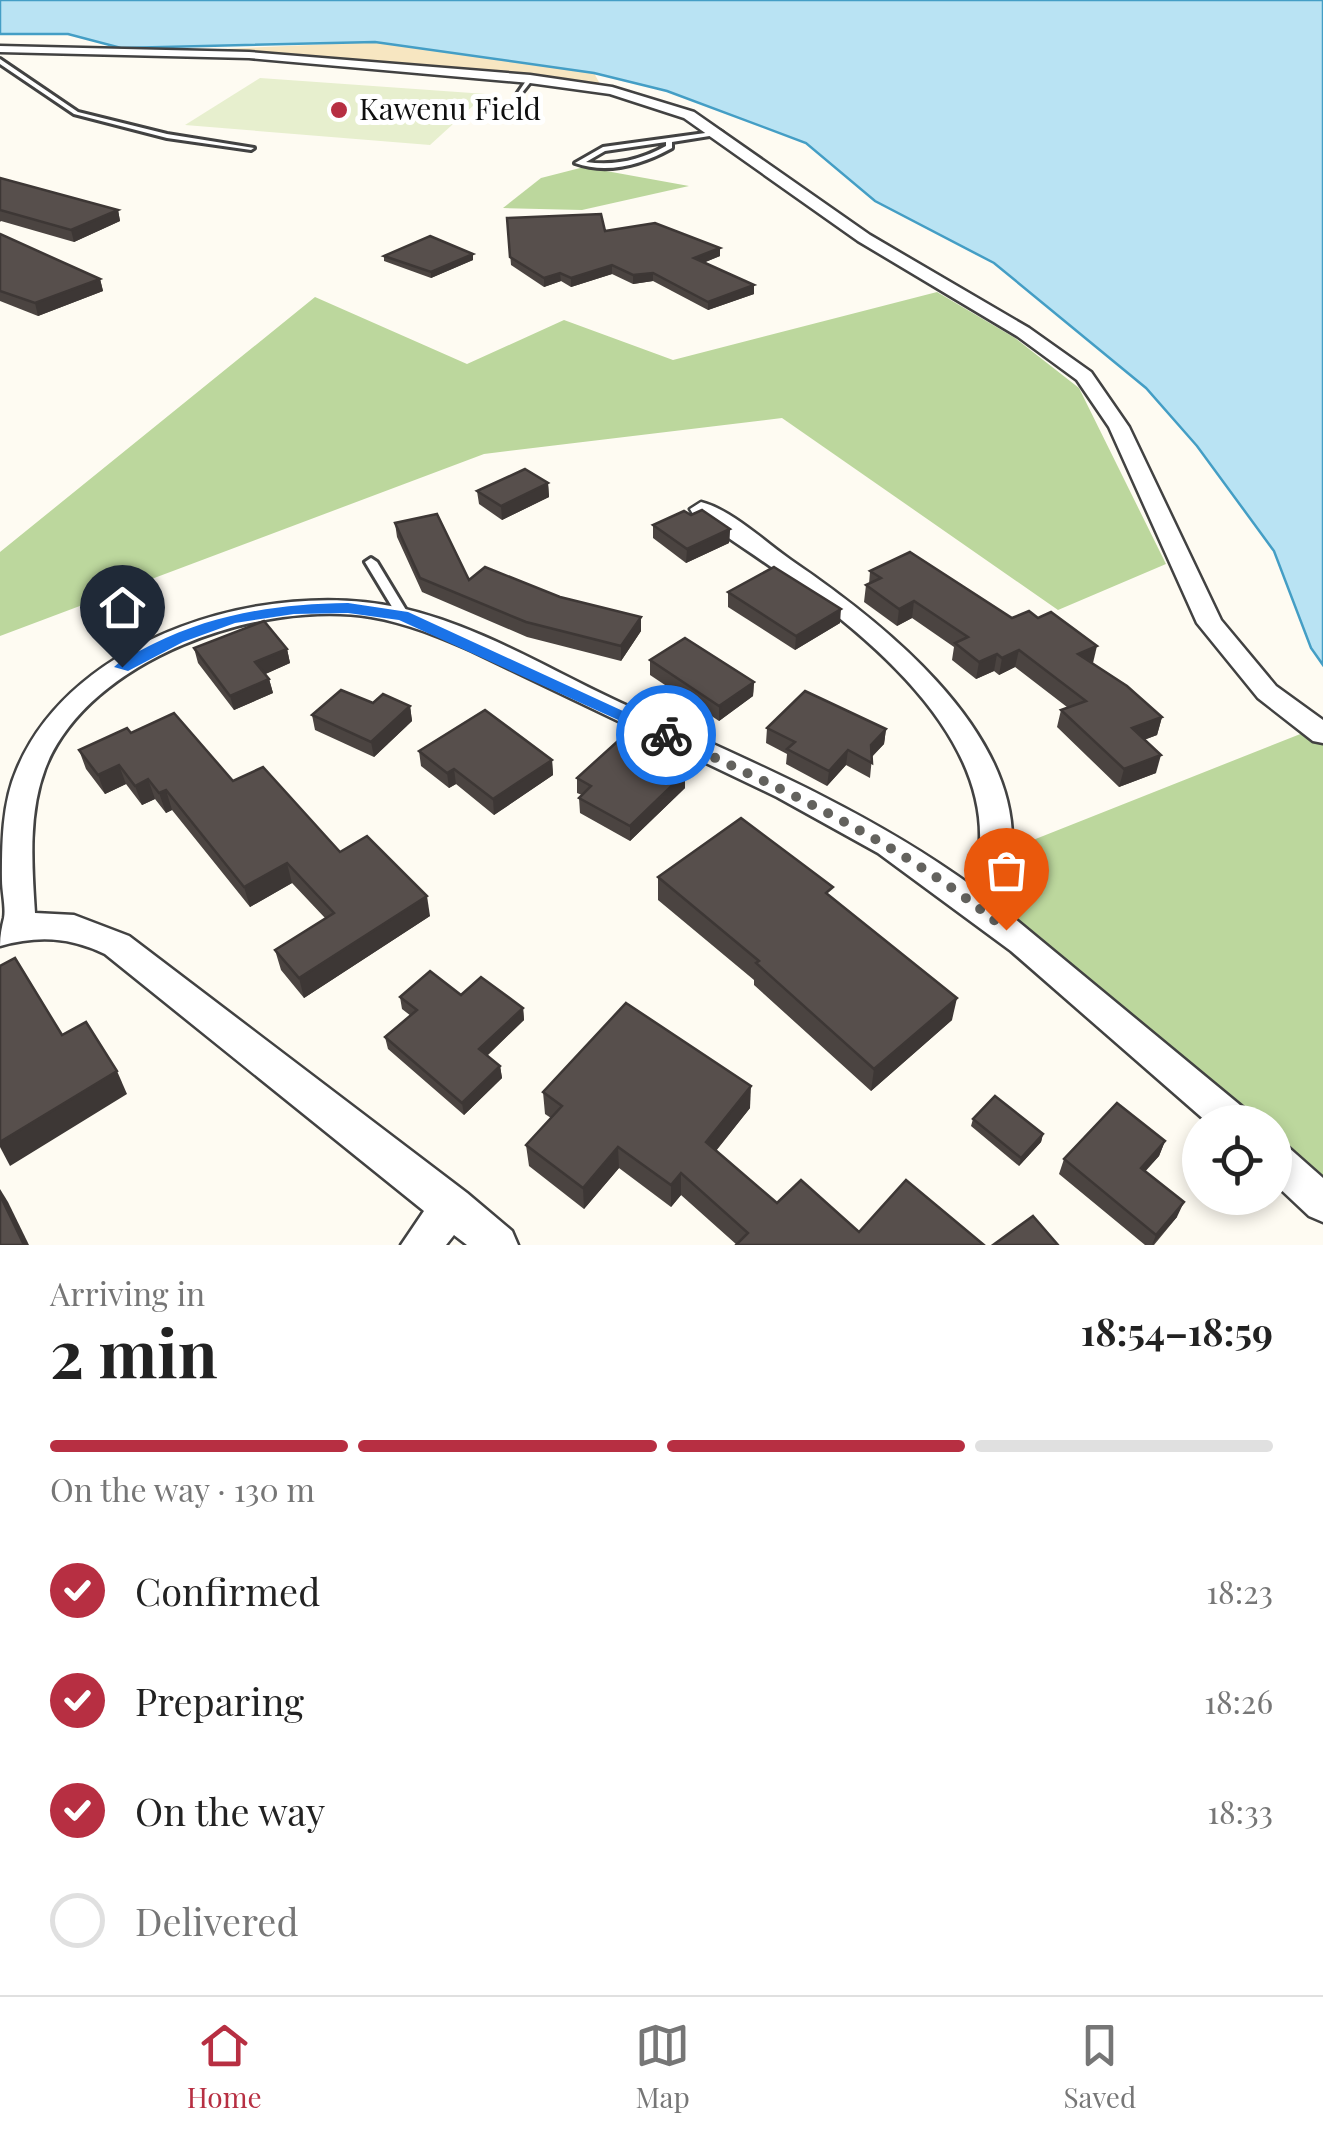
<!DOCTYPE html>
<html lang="en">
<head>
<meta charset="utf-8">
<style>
  :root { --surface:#fff; --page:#f6f6f6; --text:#222; --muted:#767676; --line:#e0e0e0; --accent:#b72f42 }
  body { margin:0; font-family:"Playfair Display",serif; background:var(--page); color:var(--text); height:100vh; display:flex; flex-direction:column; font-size:38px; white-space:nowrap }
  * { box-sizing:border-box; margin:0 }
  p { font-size:32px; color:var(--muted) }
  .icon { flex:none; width:55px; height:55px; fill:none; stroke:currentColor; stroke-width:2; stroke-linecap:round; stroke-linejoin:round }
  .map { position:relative; height:1245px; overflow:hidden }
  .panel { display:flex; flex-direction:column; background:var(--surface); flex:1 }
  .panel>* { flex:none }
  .tools { position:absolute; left:1182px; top:1105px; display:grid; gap:20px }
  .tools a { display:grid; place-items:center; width:110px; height:110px; border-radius:50%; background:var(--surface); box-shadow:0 5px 15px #0003; font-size:50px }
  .pin { position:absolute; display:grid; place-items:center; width:85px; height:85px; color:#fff; margin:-102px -42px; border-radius:50% 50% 50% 0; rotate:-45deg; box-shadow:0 0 10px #0007 }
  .pin .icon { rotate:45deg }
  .courier { position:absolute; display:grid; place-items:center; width:100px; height:100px; margin:-50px; border:8px solid #1a73e8; border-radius:50%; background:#fff; color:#222; box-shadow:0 2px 12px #0007 }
  .headline em { font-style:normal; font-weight:700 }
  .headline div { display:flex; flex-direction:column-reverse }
  .headline { display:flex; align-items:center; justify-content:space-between; height:170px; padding:0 50px }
  h1 { font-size:65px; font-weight:700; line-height:75px }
  .bar { display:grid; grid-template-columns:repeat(4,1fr); gap:15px 10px; align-content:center; height:120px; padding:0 50px }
  .bar i { height:12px; border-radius:8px; background:var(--line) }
  .bar .active { background:var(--accent) }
  .bar p { grid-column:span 4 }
  ol { padding:0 50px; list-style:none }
  li { display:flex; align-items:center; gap:30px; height:110px }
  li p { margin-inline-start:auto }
  li .icon { padding:10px; border-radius:50%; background:var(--accent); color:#fff; stroke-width:4 }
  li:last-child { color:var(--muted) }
  li i { width:55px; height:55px; border:5px solid var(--line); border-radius:50% }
  .dock { display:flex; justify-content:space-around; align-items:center; height:140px; border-top:2px solid var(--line); background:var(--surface); font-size:28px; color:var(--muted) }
  .dock a { display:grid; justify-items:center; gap:5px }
  .dock .active { color:var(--accent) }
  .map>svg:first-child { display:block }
</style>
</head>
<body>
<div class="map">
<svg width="1323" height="1245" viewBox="0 0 1323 1245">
  <rect width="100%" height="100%" fill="#fefbf2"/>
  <g fill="#bcd79d">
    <path d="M584,167L689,186L582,210L503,208L541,178Z"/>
    <path d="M937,292L1015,338L1079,388L1166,564L1058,610L782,418L484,454L0,636V552L315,297L467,364L564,320L673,360Z"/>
    <path d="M1313,729L1323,737V1195L1275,1154V1122H1238L984,906L995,855Z"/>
  </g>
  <path fill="#f7e6c1" d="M375,42L594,73L600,84L177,51Z"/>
  <path fill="#e7efce" d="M260,78L486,94L430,145L185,125Z"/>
  <path fill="#b9e3f3" stroke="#449ec5" stroke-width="2.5" d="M0,0H1323V665L1311,648L1274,551L1197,446L1146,388L994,263L875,201L806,143L667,91L594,73L375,42L121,48L68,34H0Z"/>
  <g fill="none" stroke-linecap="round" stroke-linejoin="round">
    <g stroke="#424242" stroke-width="6">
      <g id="lane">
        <path d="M0,59L78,112L167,134L254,148L251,150L167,138L74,114L0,64Z"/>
        <path d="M528,78L533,79L521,94H517Z"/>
        <path d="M720,131L723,133L722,134L672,142V148C643,164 608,175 575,163L603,147ZM666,142V146C640,160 616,166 586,162L605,151Z"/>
        <path d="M371,558L377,562L409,615L407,618L403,619L397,615L365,562Z"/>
      </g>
    </g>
    <g stroke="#424242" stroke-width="5">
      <g id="street">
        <path d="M0,46L249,52L530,75L612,87L694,112L870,235L1029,328L1091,372L1129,427L1221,620L1276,686L1323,720V743L1313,741L1258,698L1197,623L1109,427L1077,380L1017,336L858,241L684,118L610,94L530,83L249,58L0,52Z"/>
        <path d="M701,502C732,510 765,542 791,560C879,620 1016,726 1012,845C1011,865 1003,885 997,904L1246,1110L1251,1122H1207L1011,951L878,853L777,797L472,651C440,637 407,623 371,617C262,599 88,658 45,769C28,814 32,866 35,913L74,915L129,936L467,1193L512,1231L518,1245H467L454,1235L446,1245H401L424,1211L105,954C70,937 38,935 0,946C0,935 2,926 4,918C6,908 2,892 2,880C2,844 2,803 17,769C73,635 269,578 401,608C485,627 559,676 637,710C753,762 868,811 972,886C1025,723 805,590 693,514L690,509Z"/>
        <path d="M1275,1141L1288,1147L1323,1178V1222L1309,1216L1275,1184Z"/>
      </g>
    </g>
    <use href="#lane" fill="#fff" fill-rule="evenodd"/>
    <use href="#street" fill="#fff" fill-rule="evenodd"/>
  </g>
  <g fill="#4b4441">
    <path d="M0,178L118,210L120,221L74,242L1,221L0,222Z"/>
    <path d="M507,218L605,231L720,256L703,263L754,294L708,310L653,281L633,284L612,274L571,287L561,281L544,287L511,265Z"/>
    <path d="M0,234L100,279L103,291L38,316L0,301Z"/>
    <path d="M473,254V260L431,278L384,261V256Z"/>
    <path d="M548,483L549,497L502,520L479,504L477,491Z"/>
    <path d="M691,515L730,529L729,543L686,563L653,538V525Z"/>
    <path d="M395,523L469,580L641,631L621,661L527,637L422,592L397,537Z"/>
    <path d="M870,571L1012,618L1093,663L1162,717L1157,735L1144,740L1156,773L1119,787L1057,727L1061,710L1067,707L1015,667L999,675L994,671L976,679L952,660L954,647L912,618L897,626L864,602L866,585L869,584Z"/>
    <path d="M728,592L840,623L795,650L728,607Z"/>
    <path d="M194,648L287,649L290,663L265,674L269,679L273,693L234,710L198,663Z"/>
    <path d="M650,660L754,682L753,696L719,721L650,675Z"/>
    <path d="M373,703L410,706L412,721L374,757L315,730L312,715Z"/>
    <path d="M767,728L886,729L884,744L872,757L870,778L846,765L827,786L786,764L787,754L766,743Z"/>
    <path d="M131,733L233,781L340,852L430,916L304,998L281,970L275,950L325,918L292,883L250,907L172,810L166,813L155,799L142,805L126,784L105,794L86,769L79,750Z"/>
    <path d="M419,751L552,760L553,775L494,815L456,784L449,788L421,766Z"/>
    <path d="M685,773V788L630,841L580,813L579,798L582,795L577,793V778Z"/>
    <path d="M658,877L832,898L952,1020L871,1091L754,985V980L658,900Z"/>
    <path d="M461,995L523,1008L524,1020L487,1056L500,1066L502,1078L464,1115L388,1049L385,1037L411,1016L402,1009L400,997Z"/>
    <path d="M543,1092L750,1108L716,1151L777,1203L859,1232L984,1245H737L681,1195L671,1207L619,1168L584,1209L529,1166L526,1145L551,1118L545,1114Z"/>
    <path d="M973,1119L1043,1134L1041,1142L1019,1166L971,1126Z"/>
    <path d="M1165,1141L1159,1156L1145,1171L1177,1217L1154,1245H1145L1059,1174L1064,1159Z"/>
  </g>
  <g fill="#3d3735">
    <path d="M118,210L120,221L74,242L71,230Z"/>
    <path d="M720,248V256L693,267L694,258Z"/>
    <path d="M473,254V260L431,278V272Z"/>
    <path d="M612,265V274L571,287V278Z"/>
    <path d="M560,273L561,281L544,287V278Z"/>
    <path d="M653,273V281L633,284V275Z"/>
    <path d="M100,279L103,291L38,316L35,303Z"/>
    <path d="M754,285V294L708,310V302Z"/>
    <path d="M548,483L549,497L502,520L501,506Z"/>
    <path d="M730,529L729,543L686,563L687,549Z"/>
    <path d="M914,601L912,618L897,626L899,609Z"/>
    <path d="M841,609L840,623L795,650L796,636Z"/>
    <path d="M641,617V631L621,661V646Z"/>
    <path d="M1097,646L1093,663L1078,654Z"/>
    <path d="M287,649L290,663L259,677L255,662Z"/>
    <path d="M1019,650L1015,667L999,675L1002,658Z"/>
    <path d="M997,654L994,671L976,679L979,662Z"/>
    <path d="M269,679L273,693L234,710L230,696Z"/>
    <path d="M754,682L753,696L719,721V706Z"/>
    <path d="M410,706L412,721L374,757L371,742Z"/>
    <path d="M1162,717L1157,735L1127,746L1132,728Z"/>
    <path d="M886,729L884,744L869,759L871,745Z"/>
    <path d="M848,750L846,765L827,786L829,771Z"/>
    <path d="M1161,755L1156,773L1119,787L1124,769Z"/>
    <path d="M552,760L553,775L494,815L493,799Z"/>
    <path d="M119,765L126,784L105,794L98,775Z"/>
    <path d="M454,769L456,784L449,788L447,773Z"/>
    <path d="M685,773V788L630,841V826Z"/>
    <path d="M148,779L155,799L142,805L135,786Z"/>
    <path d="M166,790L172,810L166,813L159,793Z"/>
    <path d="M287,863L292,883L250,907L244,887Z"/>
    <path d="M427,896L430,916L304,998L299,978Z"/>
    <path d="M957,998L952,1020L871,1091L874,1069Z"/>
    <path d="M523,1008L524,1020L480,1062L479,1049Z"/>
    <path d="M500,1066L502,1078L464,1115L462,1103Z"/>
    <path d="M117,1071L127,1094L10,1166L0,1147V1142Z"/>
    <path d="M751,1086L750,1108L705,1164L706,1142Z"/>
    <path d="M1043,1134L1041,1142L1019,1166L1021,1158Z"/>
    <path d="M1165,1141L1159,1156L1135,1183L1141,1168Z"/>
    <path d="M618,1147L619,1168L584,1209L583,1188Z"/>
    <path d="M681,1173V1195L671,1207V1185Z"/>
    <path d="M0,1189L8,1202L29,1245H24L0,1195Z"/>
    <path d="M1184,1202L1177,1217L1152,1245L1156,1235Z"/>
  </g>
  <g fill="#574f4c" stroke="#3d3735" stroke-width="2.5">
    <path d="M0,178L118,210L71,230L0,210Z"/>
    <path d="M601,214L605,231L655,223L720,248L694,258L754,285L708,302L653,273L633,275L612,265L571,278L560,273L544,278L510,257L507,218Z"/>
    <path d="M0,234L100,279L35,303L0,291Z"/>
    <path d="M430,236L473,254L431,272L384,256Z"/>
    <path d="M525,469L548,483L501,506L477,491Z"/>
    <path d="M702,510L730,529L687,549L653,525L684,511L691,515Z"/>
    <path d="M437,514L469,580L485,567L560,597L641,617L621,646L526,622L420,578L395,523Z"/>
    <path d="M910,552L1012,618L1029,611L1038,618L1051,612L1097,646L1078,654L1127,686L1162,717L1132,728L1161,755L1124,769L1061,710L1086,701L1019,650L1002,658L997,654L979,662L955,643L968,637L914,601L899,609L866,585L881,578L870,571Z"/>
    <path d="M774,567L841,609L796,636L728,592Z"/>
    <path d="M264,621L287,649L255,662L269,679L230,696L194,648Z"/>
    <path d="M685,638L754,682L719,706L650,660Z"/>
    <path d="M341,690L373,703L383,694L410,706L371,742L312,715Z"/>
    <path d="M805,691L886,729L871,745L872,763L848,750L829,771L787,749L795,742L767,728Z"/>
    <path d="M485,710L552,760L493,799L454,769L447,773L419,751Z"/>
    <path d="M174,713L233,781L263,767L340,852L367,836L427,896L299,978L275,950L334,913L287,863L244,887L166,790L159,793L148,779L135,786L119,765L98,775L79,750L127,728L131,733Z"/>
    <path d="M619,740L685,773L630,826L579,798L591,786L577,778Z"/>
    <path d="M741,818L833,887L826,893L957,998L874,1069L756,963L759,961L658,877Z"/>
    <path d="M15,958L62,1035L86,1022L117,1071L0,1142V966Z"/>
    <path d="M430,971L461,995L481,977L523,1008L479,1049L500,1066L462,1103L385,1037L417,1010L400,997Z"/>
    <path d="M626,1003L751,1086L706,1142L777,1203L801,1180L859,1232L906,1180L984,1245H736L748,1233L681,1173L671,1185L618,1147L583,1188L526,1145L562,1106L543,1092Z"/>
    <path d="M995,1096L1043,1134L1021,1158L973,1119Z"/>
    <path d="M1117,1103L1165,1141L1141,1168L1184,1202L1156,1235L1064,1159Z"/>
    <path d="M0,1195L24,1245H0Z"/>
    <path d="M1033,1216L1058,1245H993Z"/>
  </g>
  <path fill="#1a73e8" d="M348,603L408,612L675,735L660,739L399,620L348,613L294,614L235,623L183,642L128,671L114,667C124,657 140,651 153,644C216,613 279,604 348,603Z"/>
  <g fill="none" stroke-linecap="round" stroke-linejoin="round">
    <path stroke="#63625e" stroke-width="10" stroke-dasharray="0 18" d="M666,735C786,791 905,844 1006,930"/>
  </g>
  <circle fill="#b72f42" stroke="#fff" stroke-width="4" cx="339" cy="110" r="10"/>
  <g text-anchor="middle" stroke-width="10" stroke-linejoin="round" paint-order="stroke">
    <g font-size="30" fill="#0f0f0f" stroke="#fff" text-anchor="start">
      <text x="359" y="120">Kawenu Field</text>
    </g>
  </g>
</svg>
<div class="tools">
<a><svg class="icon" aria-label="locate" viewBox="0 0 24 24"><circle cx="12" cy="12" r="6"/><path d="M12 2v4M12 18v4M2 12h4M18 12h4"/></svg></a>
</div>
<div class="pin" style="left:1006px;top:930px;background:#ea580c"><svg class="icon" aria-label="bag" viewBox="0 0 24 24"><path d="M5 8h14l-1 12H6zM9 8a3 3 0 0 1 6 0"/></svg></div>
<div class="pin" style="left:122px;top:667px;background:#1f2937"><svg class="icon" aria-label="home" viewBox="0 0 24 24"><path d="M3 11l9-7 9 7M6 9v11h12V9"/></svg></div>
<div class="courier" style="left:666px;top:735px"><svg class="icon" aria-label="bike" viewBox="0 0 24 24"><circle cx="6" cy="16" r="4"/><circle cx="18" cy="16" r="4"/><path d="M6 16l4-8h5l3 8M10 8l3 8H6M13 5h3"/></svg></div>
</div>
<section class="panel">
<div class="headline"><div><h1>2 min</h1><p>Arriving in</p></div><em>18:54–18:59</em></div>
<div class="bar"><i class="active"></i><i class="active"></i><i class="active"></i><i></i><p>On the way · 130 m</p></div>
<ol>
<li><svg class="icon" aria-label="check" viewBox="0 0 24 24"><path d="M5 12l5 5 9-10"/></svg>Confirmed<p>18:23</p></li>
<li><svg class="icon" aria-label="check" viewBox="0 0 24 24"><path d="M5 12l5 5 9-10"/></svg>Preparing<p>18:26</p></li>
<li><svg class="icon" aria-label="check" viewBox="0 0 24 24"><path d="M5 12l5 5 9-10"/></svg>On the way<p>18:33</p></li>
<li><i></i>Delivered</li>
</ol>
</section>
<nav class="dock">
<a class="active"><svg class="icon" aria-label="home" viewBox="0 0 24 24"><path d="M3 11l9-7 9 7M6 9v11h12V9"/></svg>Home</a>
<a><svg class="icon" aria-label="map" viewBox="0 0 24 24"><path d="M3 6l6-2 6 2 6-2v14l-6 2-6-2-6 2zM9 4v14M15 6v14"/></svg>Map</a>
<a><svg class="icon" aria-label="saved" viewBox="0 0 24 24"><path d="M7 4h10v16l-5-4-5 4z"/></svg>Saved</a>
</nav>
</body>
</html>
